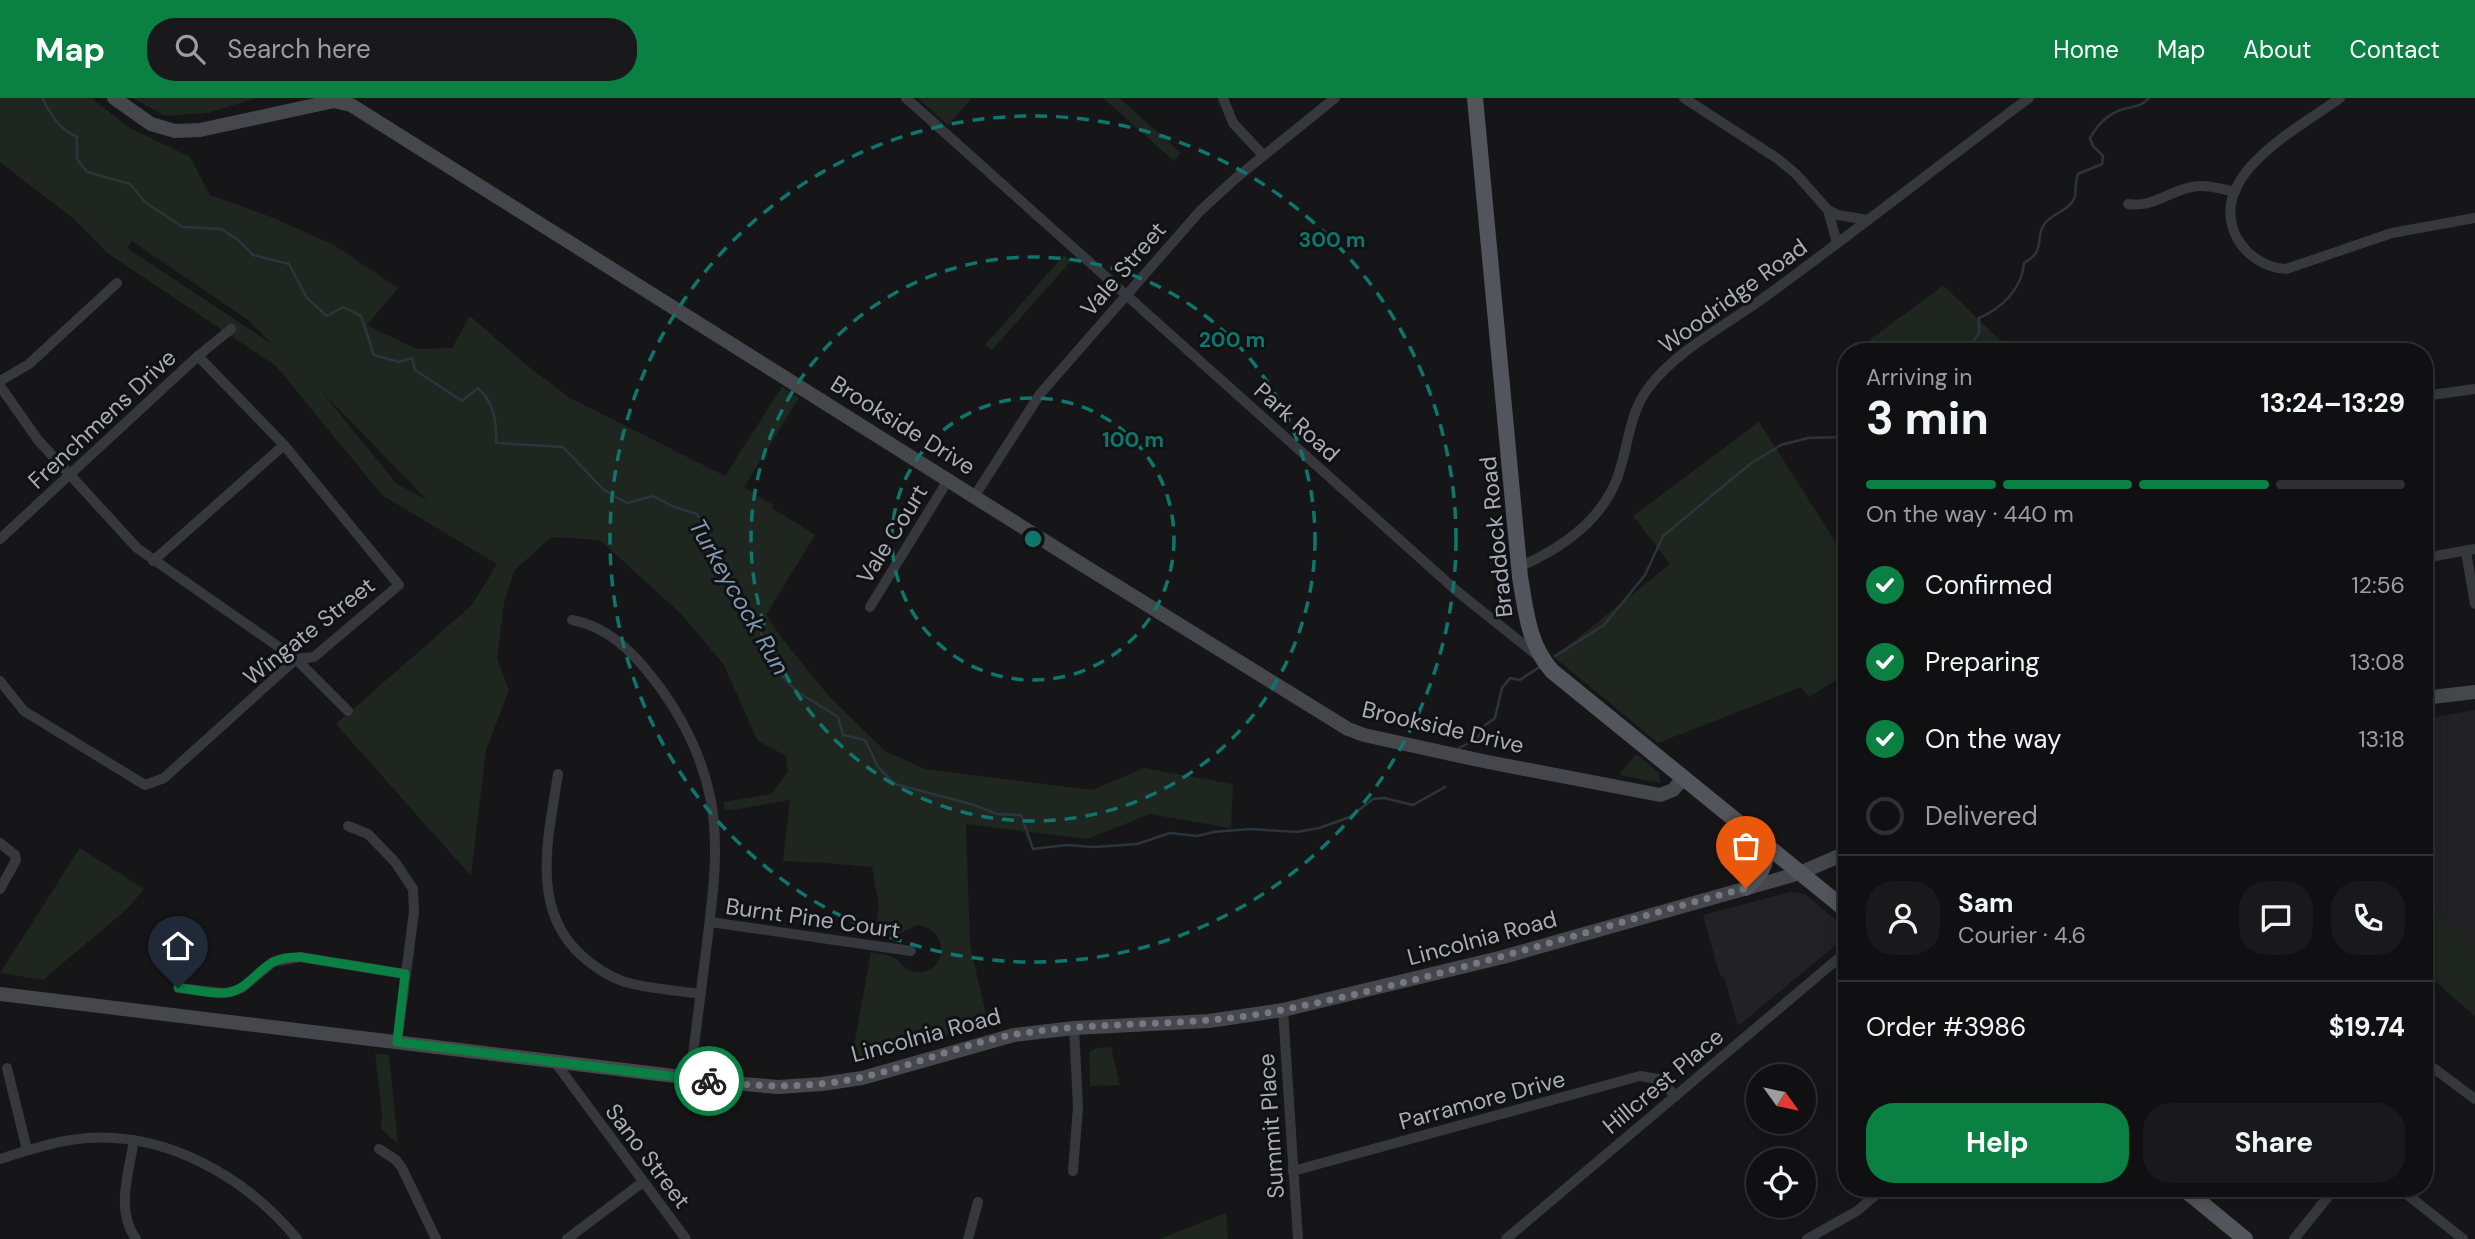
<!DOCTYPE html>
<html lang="en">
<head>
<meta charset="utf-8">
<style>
  :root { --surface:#101012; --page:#19191b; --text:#f1f3f6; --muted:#9c9d9f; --line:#303032; --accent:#0b8043 }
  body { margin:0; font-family:"DM Sans",sans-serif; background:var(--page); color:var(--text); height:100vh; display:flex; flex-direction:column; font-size:26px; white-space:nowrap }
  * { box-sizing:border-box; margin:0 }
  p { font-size:23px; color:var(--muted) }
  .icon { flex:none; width:38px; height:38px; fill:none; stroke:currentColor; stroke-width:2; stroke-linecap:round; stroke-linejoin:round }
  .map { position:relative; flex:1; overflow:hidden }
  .sheet { position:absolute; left:1838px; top:245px; width:595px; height:854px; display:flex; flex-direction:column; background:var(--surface); border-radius:28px; box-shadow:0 4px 18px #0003,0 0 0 2px var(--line) }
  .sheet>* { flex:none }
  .needle { width:46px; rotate:123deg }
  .fabs { position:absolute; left:1746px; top:966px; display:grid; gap:14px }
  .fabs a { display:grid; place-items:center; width:70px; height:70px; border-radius:50%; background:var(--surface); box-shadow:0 4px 18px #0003,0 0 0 2px var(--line); font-size:35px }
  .pin { position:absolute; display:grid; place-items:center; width:60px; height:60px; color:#fff; margin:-72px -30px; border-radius:50% 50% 50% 0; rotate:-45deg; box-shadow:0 0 7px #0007 }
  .pin .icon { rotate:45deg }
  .courier { position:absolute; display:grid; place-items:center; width:70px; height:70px; margin:-35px; border:5px solid #0b8043; border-radius:50%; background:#fff; color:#222; box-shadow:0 2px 9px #0007 }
  .headline em { font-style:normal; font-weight:700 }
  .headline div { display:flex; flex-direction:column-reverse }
  .headline { display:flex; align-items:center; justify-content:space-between; height:119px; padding:0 28px }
  h1 { font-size:46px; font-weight:700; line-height:52px }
  .bar { display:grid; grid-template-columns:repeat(4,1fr); gap:10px 7px; align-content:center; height:84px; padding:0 28px }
  .bar i { height:9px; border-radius:5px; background:var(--line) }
  .bar .current { background:var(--accent) }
  .bar p { grid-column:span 4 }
  .line { display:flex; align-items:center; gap:18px; padding:0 28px; border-top:2px solid var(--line) }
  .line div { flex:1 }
  .round { display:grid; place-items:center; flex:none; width:74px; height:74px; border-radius:28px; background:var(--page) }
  ol { padding:0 28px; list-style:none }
  li { display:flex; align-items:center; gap:21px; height:77px }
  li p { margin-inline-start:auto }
  li .icon { padding:7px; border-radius:50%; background:var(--accent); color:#fff; stroke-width:4 }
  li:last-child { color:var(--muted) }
  li i { width:38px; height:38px; border:4px solid var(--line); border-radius:50% }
  .primary-button { display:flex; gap:14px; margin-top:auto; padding:14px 28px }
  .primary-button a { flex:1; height:80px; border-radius:28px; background:var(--accent); color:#fff; font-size:28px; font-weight:700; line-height:80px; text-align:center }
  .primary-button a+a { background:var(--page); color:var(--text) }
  header { display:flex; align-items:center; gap:42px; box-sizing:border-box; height:98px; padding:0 35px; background:var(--accent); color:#fff }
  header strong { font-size:33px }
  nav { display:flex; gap:38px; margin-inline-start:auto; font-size:24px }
  .search { width:490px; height:63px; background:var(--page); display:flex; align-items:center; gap:18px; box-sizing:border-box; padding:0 24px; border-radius:28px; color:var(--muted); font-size:26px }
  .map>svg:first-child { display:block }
</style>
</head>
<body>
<header>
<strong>Map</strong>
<div class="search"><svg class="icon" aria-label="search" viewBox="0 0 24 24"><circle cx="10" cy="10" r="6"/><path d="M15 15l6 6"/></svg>Search here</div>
<nav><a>Home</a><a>Map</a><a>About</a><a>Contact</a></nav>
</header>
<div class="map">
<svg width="2475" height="1141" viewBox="0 0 2475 1141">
  <rect width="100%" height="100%" fill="#161618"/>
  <g fill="#222225">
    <path d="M2475,612V852L2458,839L2444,823L2433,805L2424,781V621Z"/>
    <path d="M1790,794L1805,796L1842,827L1845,835L1842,842L1738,928L1724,878H1720L1703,817Z"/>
  </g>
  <g fill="#1e261f" fill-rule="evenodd">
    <path d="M0,0H91L130,30L190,59L210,97L271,119L334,147L398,190L367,227L416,251L452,250L470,218L524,265L570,300L725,378L782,289L799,300L744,389L773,407L772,410L815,437L766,517L780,538L827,596L885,653L925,671L1092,692L1144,670L1233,686L1231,730L1150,716L1087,741L966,726L970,847L988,925L851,964L871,854C878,856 887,856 893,859C902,863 904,873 915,874C947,877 952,832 917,827L896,837L875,835L879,808L872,769L828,765L783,763L790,702L725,713L723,704L771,696L788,674L786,658L757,642L724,567L681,516L600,442L551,439L514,473L504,505L497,561L509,592L486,652L471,778L336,626L472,507L497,466L382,397L276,268L107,155L75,122L0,64ZM132,143L248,222L272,246L127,150ZM321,293L428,403L396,385Z"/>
    <path d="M133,0H257L207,15L165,18Z"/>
    <path d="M918,0H972L948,27Z"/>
    <path d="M1103,0H1119L1181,55L1174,63Z"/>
    <path d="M1064,157L1071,163L992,252L985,247Z"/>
    <path d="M1943,187L2012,254H1853L1937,192Z"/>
    <path d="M1759,324L1846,460V576L1809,599L1801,589L1658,645L1554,559L1670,466L1633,418Z"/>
    <path d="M1636,656L1658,674L1661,685L1619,677Z"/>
    <path d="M1731,734L1751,751L1755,767L1740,776Z"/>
    <path d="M80,750L144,791L129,809L43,882L0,875Z"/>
    <path d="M2424,778C2431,811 2450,832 2475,852V918L2424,874Z"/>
    <path d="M1111,949L1120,987L1090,988L1089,955L1096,950Z"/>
    <path d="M375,955L389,957L398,1046L381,1031L382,1015Z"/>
    <path d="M1226,1115L1228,1141H1159Z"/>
  </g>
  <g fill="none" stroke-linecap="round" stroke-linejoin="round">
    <g stroke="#2c353c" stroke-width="2.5">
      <path d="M42,0C52,18 58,30 77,39V61L87,74L130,86L146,105L183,129L222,131L238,142L253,157L289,166L307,200L327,218L343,209L361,218L374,257L399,264L412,260L415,272L462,303L478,290C494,305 497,323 496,345L563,349L604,392L627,405L653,398L674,409L697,416L724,461L736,498L758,526L772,567L796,593L838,619L843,637L865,642L878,669L895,686L974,707L997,716L1021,717L1033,751L1066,747L1094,749L1137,746L1170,735L1197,738L1214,734L1250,731L1297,734L1319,730L1350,719L1373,701L1384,700L1413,707L1445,689"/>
      <path d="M1963,254L1979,236V220C2002,210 2022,191 2024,165C2048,152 2033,139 2046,124C2055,114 2071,112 2075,98C2076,90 2075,84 2078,76L2102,66L2103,58L2093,48L2090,40C2098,26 2108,15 2124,11C2135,8 2141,9 2149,0"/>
      <path d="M1555,558L1604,527L1645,477L1663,438L1750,366L1781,347L1808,340L1846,339"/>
      <path d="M1459,650L1477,641L1484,628L1495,620L1502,590L1510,580L1520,582L1538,570"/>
    </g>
    <g stroke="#37383d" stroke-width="10">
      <path d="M906,0L1458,494L1538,558"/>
      <path d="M1223,0L1233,25L1263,57"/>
      <path d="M1684,0L1778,61L1796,76L1828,112L1837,145"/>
      <path d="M2340,0C2301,29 2204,77 2237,140C2247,158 2266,170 2286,171L2392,135L2475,120"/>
      <path d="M2128,106C2153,110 2169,93 2192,89C2206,86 2221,91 2235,94"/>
      <path d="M1828,112L1838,117L1868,122"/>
      <path d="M2139,251L2140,254"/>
      <path d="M0,283L29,266L117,185"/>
      <path d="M0,288L38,342L137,450L296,561L348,613"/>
      <path d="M2424,298L2475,291"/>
      <path d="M1846,361V362"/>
      <path d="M974,399L1040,296L1200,113L1236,80L1335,0"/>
      <path d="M0,441L198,258L231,231"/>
      <path d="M2466,454L2475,506"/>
      <path d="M2424,460L2475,451"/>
      <path d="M153,463L284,347"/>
      <path d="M1519,469C1565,449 1608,419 1621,368C1629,341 1631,312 1649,289C1676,253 1726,227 1762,201C1852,136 1940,66 2029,0"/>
      <path d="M870,509L948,382"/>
      <path d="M572,522C606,528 631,552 652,579C681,616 702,657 711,703C720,752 712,804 706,853C701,895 695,938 690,980"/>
      <path d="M0,583L24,613L145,687L164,680L296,561L314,559L399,487L284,347L198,258"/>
      <path d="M558,676C549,736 529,810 581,857C593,868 606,877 622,883C647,891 675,892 701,896"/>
      <path d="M348,728L368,736L395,764L413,791L414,814L397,945"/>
      <path d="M0,745L15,757L16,762L0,791"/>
      <path d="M710,824L911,853"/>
      <path d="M179,890L223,895L231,894L242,890L273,864L300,859L405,876"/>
      <path d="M1283,912L1298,1141"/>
      <path d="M2424,963L2475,1001"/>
      <path d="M555,964L686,1141"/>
      <path d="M7,970L27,1052"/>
      <path d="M134,1042C129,1074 115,1113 136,1141"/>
      <path d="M379,1051L396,1062L402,1070L436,1141"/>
      <path d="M0,1061C29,1052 58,1042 88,1040C169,1035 247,1080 297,1141"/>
      <path d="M1073,1073L1078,1009L1074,930"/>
      <path d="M1293,1073L1640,978L1658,981L1676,998"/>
      <path d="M2399,1090L2463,1141"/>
      <path d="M567,1141L643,1084"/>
      <path d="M968,1141L978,1104"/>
      <path d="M1506,1141L1846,854"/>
      <path d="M1807,1141L1857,1113L1884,1090"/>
      <path d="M2294,1141L2335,1090"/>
    </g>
    <g stroke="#45474d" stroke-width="14">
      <path d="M114,0L151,26L175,33L200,32L334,3L351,7L1078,464L1348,631L1364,637L1483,663L1660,697L1673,692L1684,679"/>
      <path d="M2424,600L2475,594"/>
      <path d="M0,896L732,985L778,989L822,986L862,980L1014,937L1074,930L1209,923L1283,912L1503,859L1800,775L1846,755"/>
    </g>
    <g stroke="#53555c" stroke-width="16">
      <path d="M1475,0L1520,479C1526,513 1528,546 1552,573L1846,812"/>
      <path d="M1746,790C1760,777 1774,760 1759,742"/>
      <path d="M2183,1090L2245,1141"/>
    </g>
  </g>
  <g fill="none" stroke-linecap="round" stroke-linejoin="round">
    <path stroke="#757880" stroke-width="7" stroke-dasharray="0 12.6" d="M709,983C761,989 812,991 863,979C915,967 965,945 1017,936C1105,922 1194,930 1282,912C1439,881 1591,831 1746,790"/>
    <path stroke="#0b8043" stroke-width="9" d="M178,890C193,891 208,896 222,895C245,895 255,874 273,864C281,860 291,859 300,859L405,876L397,944L709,983"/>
  </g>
  <g fill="none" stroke="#0f766e" stroke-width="3.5" stroke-dasharray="12 9">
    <circle cx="1033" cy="441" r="141"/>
    <circle cx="1033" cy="441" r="282"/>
    <circle cx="1033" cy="441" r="423"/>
  </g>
  <g text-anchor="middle" stroke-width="6" stroke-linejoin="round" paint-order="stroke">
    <g font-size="23" fill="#a8adb8" stroke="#111113">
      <text transform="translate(1123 171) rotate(-49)" y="8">Vale Street</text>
      <text transform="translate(1733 198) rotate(-36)" y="8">Woodridge Road</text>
      <text transform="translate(102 321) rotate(-43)" y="8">Frenchmens Drive</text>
      <text transform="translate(1297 324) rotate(42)" y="8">Park Road</text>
      <text transform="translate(903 327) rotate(32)" y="8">Brookside Drive</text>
      <text transform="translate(892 436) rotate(-58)" y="8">Vale Court</text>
      <text transform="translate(1496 439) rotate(-96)" y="8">Braddock Road</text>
      <text transform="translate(309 533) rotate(-38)" y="8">Wingate Street</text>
      <text transform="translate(1443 629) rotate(13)" y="8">Brookside Drive</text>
      <text transform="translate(813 820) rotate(8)" y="8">Burnt Pine Court</text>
      <text transform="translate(1482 840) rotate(-15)" y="8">Lincolnia Road</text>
      <text transform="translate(926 937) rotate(-15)" y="8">Lincolnia Road</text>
      <text transform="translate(1663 983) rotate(-40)" y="8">Hillcrest Place</text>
      <text transform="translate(1482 1002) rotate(-15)" y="8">Parramore Drive</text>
      <text transform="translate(1271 1028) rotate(-94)" y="8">Summit Place</text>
      <text transform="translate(648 1058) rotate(53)" y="8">Sano Street</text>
    </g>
    <g font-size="24" font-style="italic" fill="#7f9bb3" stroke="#111113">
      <text transform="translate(739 499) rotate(60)" y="8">Turkeycock Run</text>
    </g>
  </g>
  <circle cx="1033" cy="441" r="10" fill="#0f766e" stroke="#111113" stroke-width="3.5"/>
  <g font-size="21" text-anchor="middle" font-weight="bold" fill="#0f766e" stroke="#111113" stroke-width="6" stroke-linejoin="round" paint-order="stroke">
    <text x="1332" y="149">300 m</text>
    <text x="1232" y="249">200 m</text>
    <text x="1133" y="349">100 m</text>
  </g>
</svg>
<div class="fabs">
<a><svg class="needle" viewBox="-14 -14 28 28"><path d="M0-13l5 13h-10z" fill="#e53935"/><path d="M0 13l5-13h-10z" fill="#9c9d9f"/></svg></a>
<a><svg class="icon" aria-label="locate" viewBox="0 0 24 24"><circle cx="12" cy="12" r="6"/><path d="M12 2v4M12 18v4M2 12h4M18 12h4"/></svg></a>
</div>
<div class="pin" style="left:1746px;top:790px;background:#ea580c"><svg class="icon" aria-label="bag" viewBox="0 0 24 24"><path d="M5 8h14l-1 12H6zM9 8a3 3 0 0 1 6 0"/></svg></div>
<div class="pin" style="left:178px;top:890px;background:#1f2937"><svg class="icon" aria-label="home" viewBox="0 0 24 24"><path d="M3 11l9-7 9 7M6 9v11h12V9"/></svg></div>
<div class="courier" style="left:709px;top:983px"><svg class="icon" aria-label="bike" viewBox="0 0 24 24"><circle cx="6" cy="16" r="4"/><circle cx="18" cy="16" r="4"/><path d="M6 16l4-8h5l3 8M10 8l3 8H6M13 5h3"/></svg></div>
<section class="sheet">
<div class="headline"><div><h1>3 min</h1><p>Arriving in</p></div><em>13:24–13:29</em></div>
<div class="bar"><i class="current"></i><i class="current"></i><i class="current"></i><i></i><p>On the way · 440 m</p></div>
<ol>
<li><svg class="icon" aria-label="check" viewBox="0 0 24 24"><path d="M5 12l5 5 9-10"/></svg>Confirmed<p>12:56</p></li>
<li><svg class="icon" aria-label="check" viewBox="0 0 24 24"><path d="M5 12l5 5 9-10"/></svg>Preparing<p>13:08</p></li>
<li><svg class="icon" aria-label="check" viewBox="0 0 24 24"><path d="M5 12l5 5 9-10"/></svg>On the way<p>13:18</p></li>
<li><i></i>Delivered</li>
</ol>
<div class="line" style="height:126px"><a class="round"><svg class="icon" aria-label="person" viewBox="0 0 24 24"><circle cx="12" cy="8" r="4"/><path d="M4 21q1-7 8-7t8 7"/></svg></a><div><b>Sam</b><p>Courier · 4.6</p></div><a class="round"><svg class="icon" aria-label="chat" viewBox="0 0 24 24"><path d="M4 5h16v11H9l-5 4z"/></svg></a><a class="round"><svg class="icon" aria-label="phone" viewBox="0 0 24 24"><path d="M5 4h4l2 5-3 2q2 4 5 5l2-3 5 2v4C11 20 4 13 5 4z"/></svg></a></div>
<div class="line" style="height:91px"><div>Order #3986</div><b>$19.74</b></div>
<div class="primary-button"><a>Help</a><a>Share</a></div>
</section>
</div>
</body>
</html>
